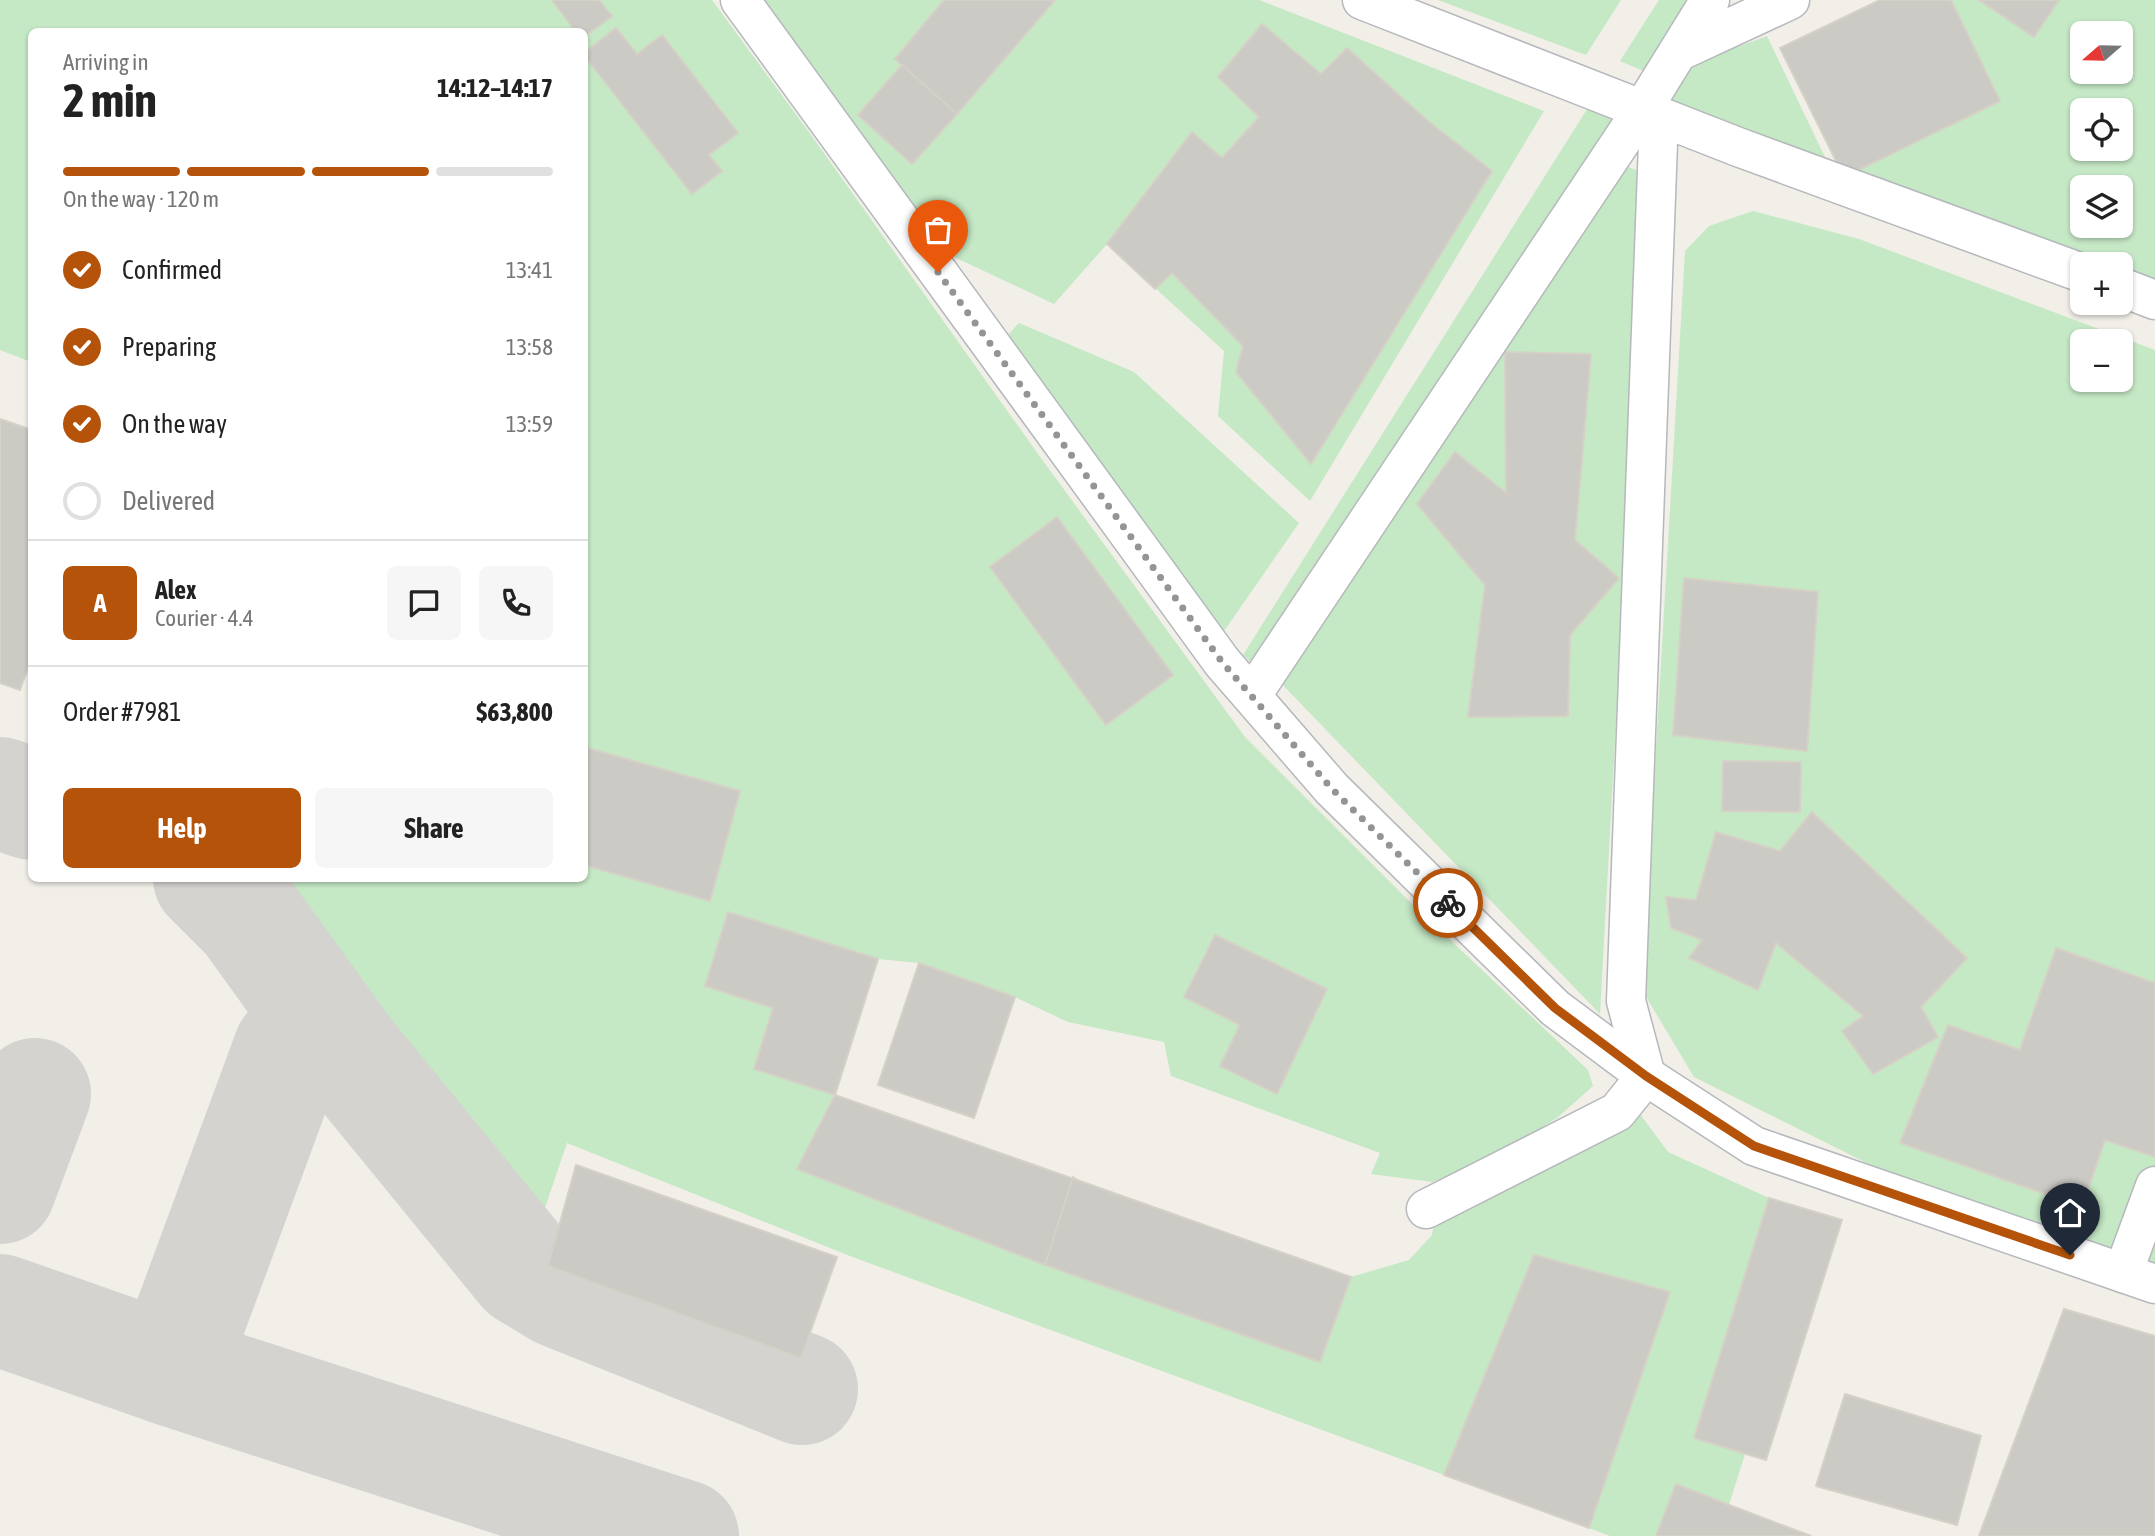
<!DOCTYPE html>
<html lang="en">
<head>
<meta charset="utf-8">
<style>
  :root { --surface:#fff; --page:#f6f6f6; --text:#222; --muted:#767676; --line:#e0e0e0; --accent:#b45309 }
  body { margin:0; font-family:"Asap Condensed",sans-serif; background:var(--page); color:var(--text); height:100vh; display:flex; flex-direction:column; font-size:26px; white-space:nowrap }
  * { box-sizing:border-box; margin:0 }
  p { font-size:23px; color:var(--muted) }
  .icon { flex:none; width:38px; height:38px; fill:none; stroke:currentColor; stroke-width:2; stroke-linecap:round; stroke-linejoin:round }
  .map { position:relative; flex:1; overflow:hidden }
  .side { position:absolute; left:28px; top:28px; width:560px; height:854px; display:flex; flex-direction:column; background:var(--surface); border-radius:10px; box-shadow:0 2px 5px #0004 }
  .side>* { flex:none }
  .needle { width:46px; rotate:250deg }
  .fabs { position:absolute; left:2070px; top:21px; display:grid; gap:14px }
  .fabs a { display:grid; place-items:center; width:63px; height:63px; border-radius:10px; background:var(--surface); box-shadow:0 2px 5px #0004; font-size:35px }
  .pin { position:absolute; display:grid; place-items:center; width:60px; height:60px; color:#fff; margin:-72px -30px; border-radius:50% 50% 50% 0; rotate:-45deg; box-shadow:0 0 7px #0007 }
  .pin .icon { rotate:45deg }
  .courier { position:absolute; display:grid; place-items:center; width:70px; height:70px; margin:-35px; border:5px solid #b45309; border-radius:50%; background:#fff; color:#222; box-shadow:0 2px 9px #0007 }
  .summary em { font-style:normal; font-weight:700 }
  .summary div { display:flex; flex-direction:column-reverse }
  .summary { display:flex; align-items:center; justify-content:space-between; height:119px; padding:0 35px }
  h1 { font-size:46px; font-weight:700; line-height:52px }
  .bar { display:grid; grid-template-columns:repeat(4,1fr); gap:10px 7px; align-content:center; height:84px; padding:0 35px }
  .bar i { height:9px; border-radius:5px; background:var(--line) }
  .bar .on { background:var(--accent) }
  .bar p { grid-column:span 4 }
  .line { display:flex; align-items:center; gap:18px; padding:0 35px; border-top:2px solid var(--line) }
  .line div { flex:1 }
  .round { display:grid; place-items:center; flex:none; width:74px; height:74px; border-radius:10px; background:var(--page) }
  ol { padding:0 35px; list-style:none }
  li { display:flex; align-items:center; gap:21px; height:77px }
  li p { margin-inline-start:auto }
  li .icon { padding:7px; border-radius:50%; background:var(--accent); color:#fff; stroke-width:4 }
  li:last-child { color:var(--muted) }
  li i { width:38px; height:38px; border:4px solid var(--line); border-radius:50% }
  .cta { display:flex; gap:14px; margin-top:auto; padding:14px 35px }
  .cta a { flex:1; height:80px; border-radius:10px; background:var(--accent); color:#fff; font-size:28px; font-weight:700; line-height:80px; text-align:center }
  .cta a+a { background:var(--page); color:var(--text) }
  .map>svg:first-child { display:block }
</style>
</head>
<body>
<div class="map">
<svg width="2155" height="1536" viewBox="0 0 2155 1536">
  <rect width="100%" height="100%" fill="#f1efe8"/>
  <g fill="#c5e8c5" fill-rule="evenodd">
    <path d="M0,0H712L811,135L1038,454L1245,737L1409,901L1588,1070L1593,1086L1557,1118L1500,1153L1433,1182L1371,1174L1380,1153L1171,1076L1164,1042L1068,1022L1015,997L919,963L878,959L728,912L705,986L773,1008L755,1069L835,1095L797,1169L1045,1265L1320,1362L1351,1277L1409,1260L1432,1235L1436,1211L1637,1110L1668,1152L1769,1198L1694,1437L1745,1454L1729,1505L1676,1484L1656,1536H1610L1589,1528L1670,1292L1534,1255L1444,1475L850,1256L567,1143L529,1255L261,910L228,879L584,878L585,865L710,900L740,791L585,747L584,32H32L31,362L0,350Z"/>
    <path d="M762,0H1259L1544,111L1310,501L1218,416L1224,351L1107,244L1054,304L950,255Z"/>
    <path d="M1438,0H1621L1586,55Z"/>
    <path d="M1659,0H1692L1646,72L1620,61Z"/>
    <path d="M1951,0H1979L2034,37L2059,0H2155V290L2121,278V264H2086L1844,177L2000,101ZM2082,33H2121V72H2082ZM2082,110H2121V149H2082ZM2082,187H2121V226H2082Z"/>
    <path d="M1767,36L1832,172L1666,105L1681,68Z"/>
    <path d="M1591,103L1623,120L1259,669L1243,655Z"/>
    <path d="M1613,161L1646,174L1600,1014L1277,679Z"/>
    <path d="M1753,211L1859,239L2155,350V1268L1915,1187L1694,1077L1642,990L1685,251L1709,226ZM2082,341H2121V380H2082Z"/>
    <path d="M1019,323L1134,372L1299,523L1224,631L1007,336Z"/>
  </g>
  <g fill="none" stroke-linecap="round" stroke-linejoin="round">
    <g stroke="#d4d3d0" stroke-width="112">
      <path d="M0,793L32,804"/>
      <path d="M209,878L249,918L345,1051L525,1271L560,1292L802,1389"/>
      <path d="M0,1188L35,1094"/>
      <path d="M0,1310L171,1370L683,1536"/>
      <path d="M171,1370L289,1050"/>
    </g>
  </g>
  <g fill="#cccac5" stroke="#d6d1c6" stroke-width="2">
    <path d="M552,0H599L612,16L584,37V32H576Z"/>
    <path d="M944,0H1055L957,114L895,59Z"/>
    <path d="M1880,0H1951L2000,101L1844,177L1780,48Z"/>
    <path d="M1979,0H2059L2034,37Z"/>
    <path d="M1262,24L1321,74L1347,48L1428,121L1492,171L1311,464L1236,372L1243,346L1172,273L1155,289L1107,244L1192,132L1222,158L1259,117L1218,77Z"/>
    <path d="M616,28L637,54L662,35L738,133L709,155L722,171L692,194L584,55V53Z"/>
    <path d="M902,65L957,114L912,164L858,115Z"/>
    <path d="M1505,352L1591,354L1575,540L1619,578L1570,635L1568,716L1468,717L1485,585L1417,504L1455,452L1506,493Z"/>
    <path d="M0,419L32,430V657L20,690L0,683Z"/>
    <path d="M1057,517L1173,675L1106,725L990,567Z"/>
    <path d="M1684,578L1818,592L1807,751L1673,735Z"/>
    <path d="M584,747L740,791L710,901L584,865Z"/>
    <path d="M1723,761L1801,762L1800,812L1722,811Z"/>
    <path d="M1812,812L1967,958L1921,1007L1938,1037L1873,1074L1842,1031L1863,1016L1776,943L1758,990L1689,958L1702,940L1671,928L1666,897L1696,900L1716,832L1780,851Z"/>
    <path d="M728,912L878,959L835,1095L754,1069L773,1008L705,986Z"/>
    <path d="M1215,935L1327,989L1277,1094L1220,1066L1240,1025L1184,997Z"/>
    <path d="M2056,948L2155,983V1157L2105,1140L2082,1207L1900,1143L1948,1025L2020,1050Z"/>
    <path d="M919,963L1015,997L974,1118L878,1085Z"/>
    <path d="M835,1095L1077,1180L1045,1265L797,1169Z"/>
    <path d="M576,1165L837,1257L801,1358L548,1266Z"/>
    <path d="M1073,1177L1077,1180L1351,1277L1320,1362L1045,1265Z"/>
    <path d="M1769,1198L1842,1220L1766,1460L1694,1438Z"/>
    <path d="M1534,1255L1670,1292L1589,1528L1444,1475Z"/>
    <path d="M2064,1309L2155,1336V1536H1979Z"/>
    <path d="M1845,1394L1981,1436L1957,1525L1816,1486Z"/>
    <path d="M1676,1484L1729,1505L1811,1536H1656Z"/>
  </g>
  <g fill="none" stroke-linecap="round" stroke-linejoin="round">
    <g stroke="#b5b8bc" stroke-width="41">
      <g id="minor">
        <path d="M740,0L1222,662L1332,789L1555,1008L1646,1076L1754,1146L2155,1284"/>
        <path d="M1362,0L1738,147L2082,273"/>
        <path d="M1678,52L1790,0"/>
        <path d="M2121,287L2155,300"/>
        <path d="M1252,695L1642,110L1710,0"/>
        <path d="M1426,1209L1617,1112L1646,1076L1626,1001L1659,116"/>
        <path d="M2123,1273L2155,1186"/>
      </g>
    </g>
    <use href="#minor" stroke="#fff" stroke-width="38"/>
  </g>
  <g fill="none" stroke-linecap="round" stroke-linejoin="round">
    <path stroke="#929495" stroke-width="7" stroke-dasharray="0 12.6" d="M938,272L1222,662L1332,789L1448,903"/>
    <path stroke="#b45309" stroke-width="9" d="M1448,903L1555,1008L1646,1076L1754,1146L2070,1255"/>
  </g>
</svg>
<div class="fabs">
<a><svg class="needle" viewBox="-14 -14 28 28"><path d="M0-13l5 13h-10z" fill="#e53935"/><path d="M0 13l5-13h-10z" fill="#767676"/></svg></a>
<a><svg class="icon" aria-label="locate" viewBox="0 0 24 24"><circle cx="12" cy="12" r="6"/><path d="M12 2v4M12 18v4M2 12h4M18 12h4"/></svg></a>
<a><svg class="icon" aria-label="layers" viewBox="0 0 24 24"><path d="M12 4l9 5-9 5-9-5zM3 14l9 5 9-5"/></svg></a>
<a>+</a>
<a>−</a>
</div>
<div class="pin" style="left:938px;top:272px;background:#ea580c"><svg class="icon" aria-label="bag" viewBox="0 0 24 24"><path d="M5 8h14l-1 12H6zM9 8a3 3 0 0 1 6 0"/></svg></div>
<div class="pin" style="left:2070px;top:1255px;background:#1f2937"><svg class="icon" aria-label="home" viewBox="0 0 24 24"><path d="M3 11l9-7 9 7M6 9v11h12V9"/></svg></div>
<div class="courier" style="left:1448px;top:903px"><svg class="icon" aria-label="bike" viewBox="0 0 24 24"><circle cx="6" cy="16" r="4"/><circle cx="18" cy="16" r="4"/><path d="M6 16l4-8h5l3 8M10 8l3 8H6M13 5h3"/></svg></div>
<section class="side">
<div class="summary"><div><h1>2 min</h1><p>Arriving in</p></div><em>14:12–14:17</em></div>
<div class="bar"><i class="on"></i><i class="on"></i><i class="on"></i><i></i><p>On the way · 120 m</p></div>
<ol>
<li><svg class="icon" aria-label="check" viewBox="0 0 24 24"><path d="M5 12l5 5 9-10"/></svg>Confirmed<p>13:41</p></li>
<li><svg class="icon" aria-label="check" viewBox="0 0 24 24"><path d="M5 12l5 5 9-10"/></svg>Preparing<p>13:58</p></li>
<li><svg class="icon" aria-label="check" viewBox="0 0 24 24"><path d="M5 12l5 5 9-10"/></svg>On the way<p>13:59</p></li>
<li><i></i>Delivered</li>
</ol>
<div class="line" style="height:126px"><b class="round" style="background:var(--accent);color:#fff">A</b><div><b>Alex</b><p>Courier · 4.4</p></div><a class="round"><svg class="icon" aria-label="chat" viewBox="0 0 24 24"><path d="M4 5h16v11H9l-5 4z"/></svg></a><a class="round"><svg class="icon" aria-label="phone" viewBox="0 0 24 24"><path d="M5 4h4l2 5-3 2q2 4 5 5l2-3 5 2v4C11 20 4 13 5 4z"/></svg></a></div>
<div class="line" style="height:91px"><div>Order #7981</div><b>$63,800</b></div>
<div class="cta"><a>Help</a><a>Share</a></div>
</section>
</div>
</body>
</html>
